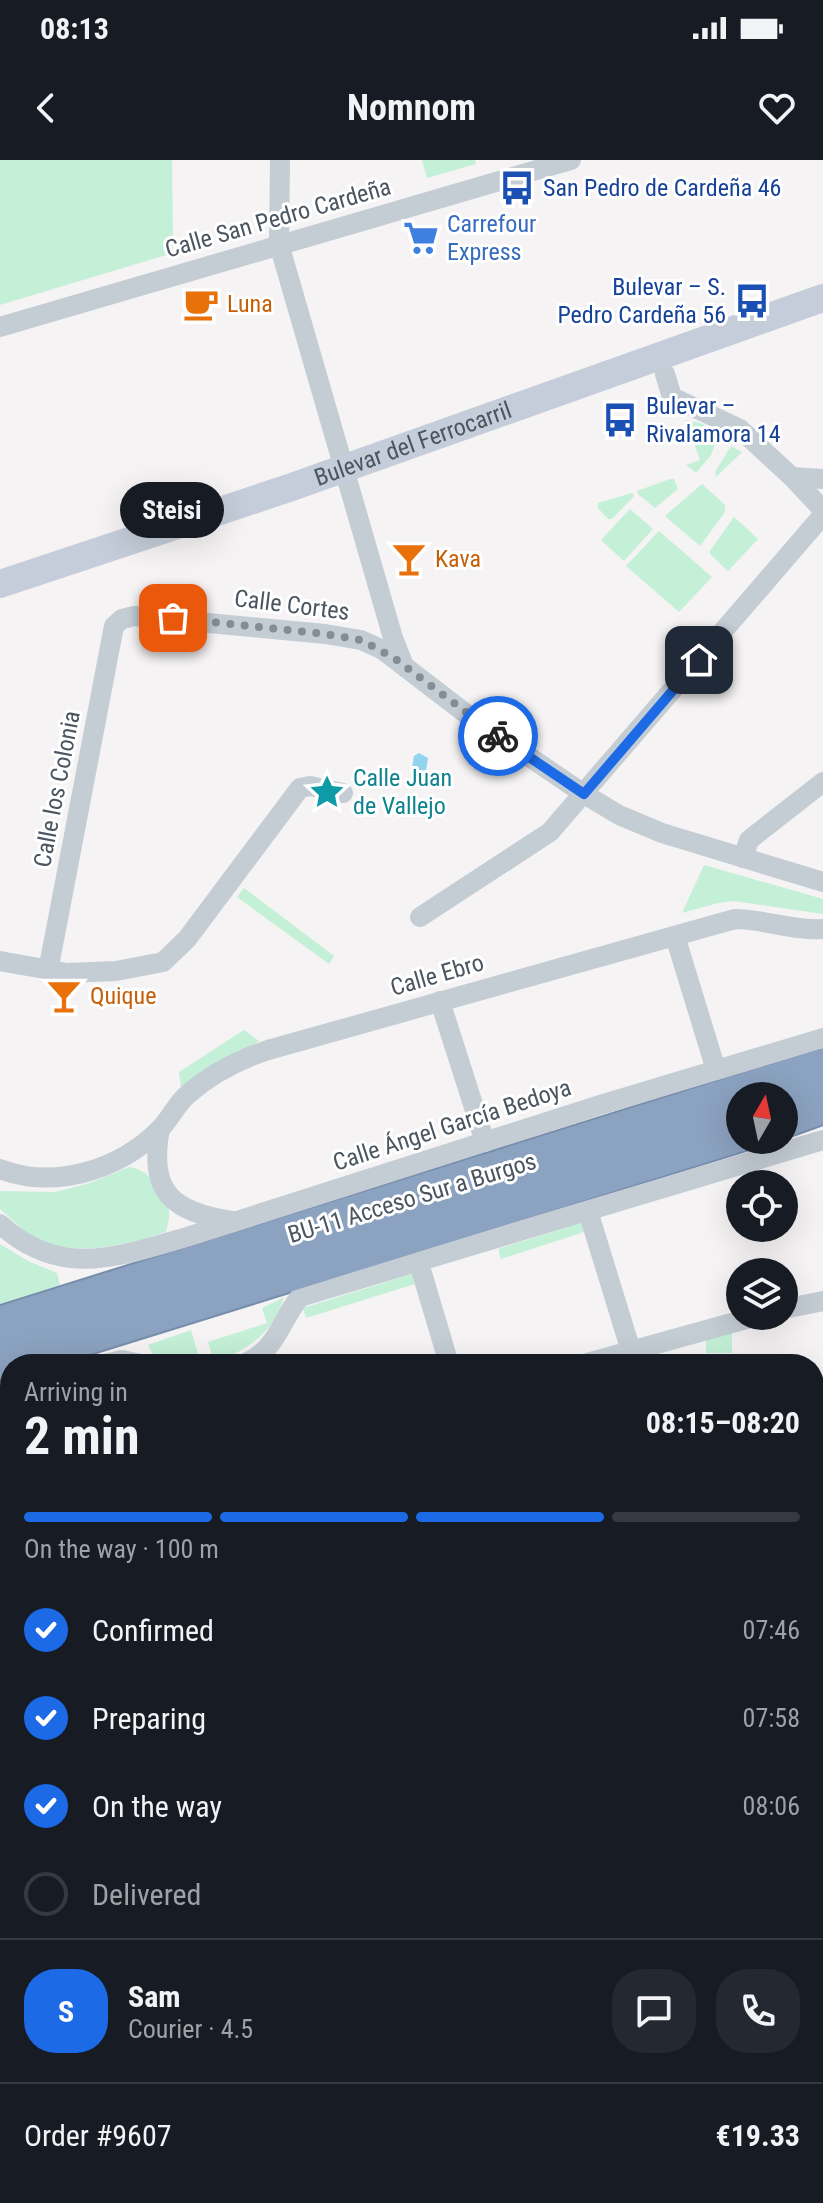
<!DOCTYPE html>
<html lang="en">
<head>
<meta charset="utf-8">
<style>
  :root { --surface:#171b24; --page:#242831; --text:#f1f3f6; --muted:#9ea1a6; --line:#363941; --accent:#1c6ae6 }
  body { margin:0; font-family:"Roboto Condensed",sans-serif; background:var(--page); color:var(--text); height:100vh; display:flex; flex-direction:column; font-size:30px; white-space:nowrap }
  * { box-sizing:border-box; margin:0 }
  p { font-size:26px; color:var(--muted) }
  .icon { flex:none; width:44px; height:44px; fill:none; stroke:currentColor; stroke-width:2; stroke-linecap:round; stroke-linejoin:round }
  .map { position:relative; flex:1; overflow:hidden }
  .details { position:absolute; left:0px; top:1194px; width:824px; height:850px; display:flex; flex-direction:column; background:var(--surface); border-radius:32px 32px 0 0; box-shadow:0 8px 32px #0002 }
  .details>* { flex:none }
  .needle { width:52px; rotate:9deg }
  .tools { position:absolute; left:726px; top:922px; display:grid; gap:16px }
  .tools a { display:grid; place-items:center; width:72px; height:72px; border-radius:50%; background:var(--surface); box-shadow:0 8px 32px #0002; font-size:40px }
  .pin { position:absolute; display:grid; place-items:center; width:68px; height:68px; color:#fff; margin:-34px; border-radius:16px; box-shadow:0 4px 12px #0006 }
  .courier { position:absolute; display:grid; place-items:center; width:80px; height:80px; margin:-40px; border:6px solid #1c6ae6; border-radius:50%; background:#fff; color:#222; box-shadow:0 2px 10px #0007 }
  .bubble { position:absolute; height:56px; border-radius:28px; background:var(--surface); box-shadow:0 8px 32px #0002; font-size:26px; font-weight:700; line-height:56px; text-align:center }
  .overview em { font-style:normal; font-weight:700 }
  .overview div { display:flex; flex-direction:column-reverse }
  .overview { display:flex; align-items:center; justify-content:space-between; height:136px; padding:0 24px }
  h1 { font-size:52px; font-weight:700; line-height:60px }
  .bar { display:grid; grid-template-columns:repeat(4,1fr); gap:12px 8px; align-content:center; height:96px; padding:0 24px }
  .bar i { height:10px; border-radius:6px; background:var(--line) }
  .bar .on { background:var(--accent) }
  .bar p { grid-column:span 4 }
  .line { display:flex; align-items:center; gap:20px; padding:0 24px; border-top:2px solid var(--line) }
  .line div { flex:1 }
  .round { display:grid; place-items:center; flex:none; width:84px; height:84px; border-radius:32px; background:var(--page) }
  ol { padding:0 24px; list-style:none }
  li { display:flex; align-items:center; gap:24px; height:88px }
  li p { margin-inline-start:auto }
  li .icon { padding:8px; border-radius:50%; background:var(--accent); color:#fff; stroke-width:4 }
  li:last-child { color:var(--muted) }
  li i { width:44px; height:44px; border:4px solid var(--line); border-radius:50% }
  .status { display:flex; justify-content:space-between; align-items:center; height:56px; padding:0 40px; background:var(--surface); direction:ltr }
  .status svg { height:22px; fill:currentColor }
  header { display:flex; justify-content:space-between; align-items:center; height:104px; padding:0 24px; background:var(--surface); font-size:36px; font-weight:700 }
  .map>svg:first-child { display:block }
</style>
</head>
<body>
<div class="status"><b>08:13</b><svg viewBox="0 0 49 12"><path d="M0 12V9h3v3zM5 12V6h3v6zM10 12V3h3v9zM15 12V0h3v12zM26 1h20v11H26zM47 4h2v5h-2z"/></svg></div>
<header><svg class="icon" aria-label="back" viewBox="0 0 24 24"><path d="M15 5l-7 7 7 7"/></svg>Nomnom<svg class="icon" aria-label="heart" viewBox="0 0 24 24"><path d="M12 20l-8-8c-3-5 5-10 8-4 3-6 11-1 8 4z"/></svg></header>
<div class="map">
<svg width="823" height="2043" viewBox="0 0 823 2043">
  <rect width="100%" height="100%" fill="#f5f3f3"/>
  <g fill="#c3f0d7">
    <path d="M0,0H172L173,93L0,145Z"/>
    <path d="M422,0H475L476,4L427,18Z"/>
    <path d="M686,260L703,264L719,274L711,295L696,313L686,305L700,300Z"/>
    <path d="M731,286L742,292L716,317L715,312Z"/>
    <path d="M670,319H674L678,329L655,348L638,334L637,331Z"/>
    <path d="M702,324L725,345V352L700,386L665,356Z"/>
    <path d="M632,333L634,336L612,359H608L598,348V343Z"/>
    <path d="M630,349L653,369L624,401L601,380Z"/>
    <path d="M734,357L758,379L728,411L710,394V391Z"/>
    <path d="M659,371L712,417L679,452L626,406Z"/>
    <path d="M704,705L823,739V754L734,741L718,743L682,753Z"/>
    <path d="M244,728L334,796L329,804L237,737Z"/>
    <path d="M244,870L259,881L181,928L179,912Z"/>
    <path d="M129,1007C147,1008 162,1029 168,1046C171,1054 168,1064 166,1072C128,1085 78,1097 39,1080C25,1074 12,1059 0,1049V1031L55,1032L90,1023Z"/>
    <path d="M584,1062L587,1071L501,1099L498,1089Z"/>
    <path d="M0,1084L28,1101L57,1113L60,1125L0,1144Z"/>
    <path d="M412,1114L415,1124L306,1158L303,1148Z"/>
    <path d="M284,1137C273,1174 248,1189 214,1203L208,1182L267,1163L262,1148Z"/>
    <path d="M732,1168V1193H706V1176Z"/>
    <path d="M191,1170L201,1204H158L148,1185Z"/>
  </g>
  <path fill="#90d5ed" d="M419,593L428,598L424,623L417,625L410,621L414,596Z"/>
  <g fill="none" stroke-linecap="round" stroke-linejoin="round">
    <g stroke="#768dac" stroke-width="42">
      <g id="highway">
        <path d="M784,958L823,944"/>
        <path d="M0,1166L823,908"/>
        <path d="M0,1202L740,972"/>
      </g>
    </g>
    <g stroke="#c4ccd4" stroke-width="20">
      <path d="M280,0L279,84L393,478L404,506"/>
      <path d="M0,167L571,0"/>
      <path d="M665,214L672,237L740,269L792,317L823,350"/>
      <path d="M792,317L823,319"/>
      <path d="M743,698L749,680L823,622"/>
      <path d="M420,757L550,672L823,355"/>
      <path d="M675,776L716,910"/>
      <path d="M0,801L67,813L116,811L163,802L187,779L300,628L310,626L343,633"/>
      <path d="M48,811L114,466L122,459L134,456L325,474L361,480L383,490L469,556L584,634L619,655L662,673L823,722"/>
      <path d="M440,841L485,982"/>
      <path d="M160,969C148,1032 172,1052 232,1061"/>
      <path d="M0,1009C55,1030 119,1010 160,969C170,959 176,945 187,935C211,914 238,900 268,890L735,759C764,759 793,771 823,769"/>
      <path d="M588,1051L635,1204"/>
      <path d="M0,1064C60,1119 117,1097 187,1077L600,945L823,878"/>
      <path d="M419,1103L449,1204"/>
      <path d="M784,1149L823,1141"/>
      <path d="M105,1204L122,1200L141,1204"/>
      <path d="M244,1204C279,1188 279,1162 300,1137L823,980"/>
      <path d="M584,1204L757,1156"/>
      <path d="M0,1235L10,1232"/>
      <path d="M0,1404L10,1401"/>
      <path d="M10,1443V1601"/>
      <path d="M0,1654L10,1649"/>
      <path d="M692,2034L699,2043"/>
    </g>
    <path stroke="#c4cdd9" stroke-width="28" id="s1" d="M0,424L289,328L823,138"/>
    <use href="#highway" stroke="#8ba2c0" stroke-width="38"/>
  </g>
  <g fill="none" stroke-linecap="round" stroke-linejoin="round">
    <path stroke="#868c93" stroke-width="8" stroke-dasharray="0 14.4" d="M173,458L325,474L361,480L394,498L498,576"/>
    <path stroke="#1c6ae6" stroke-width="10" d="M498,576L584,634L699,500"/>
  </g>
  <defs>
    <g id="bus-bare" transform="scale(2.76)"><path d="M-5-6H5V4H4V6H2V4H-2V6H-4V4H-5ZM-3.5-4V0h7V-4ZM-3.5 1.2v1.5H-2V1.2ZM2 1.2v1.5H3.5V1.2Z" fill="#1a4fb4" stroke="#fff" stroke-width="2.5" paint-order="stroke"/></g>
    <g id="supermarket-bare" transform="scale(2.76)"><path d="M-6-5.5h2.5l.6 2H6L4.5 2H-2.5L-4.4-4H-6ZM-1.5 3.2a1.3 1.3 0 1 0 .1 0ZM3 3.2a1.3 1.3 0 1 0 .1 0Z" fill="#3f7fe0" stroke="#fff" stroke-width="2.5" paint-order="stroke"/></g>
    <g id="cafe-bare" transform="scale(2.76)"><path d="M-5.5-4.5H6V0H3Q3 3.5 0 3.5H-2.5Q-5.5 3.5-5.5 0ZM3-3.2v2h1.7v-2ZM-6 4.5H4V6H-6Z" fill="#e8710a" stroke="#fff" stroke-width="2.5" paint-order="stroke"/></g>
    <g id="bar-bare" transform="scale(2.76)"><path d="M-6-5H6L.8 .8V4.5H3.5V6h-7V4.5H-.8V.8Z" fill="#e8710a" stroke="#fff" stroke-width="2.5" paint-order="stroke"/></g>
    <g id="sight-bare" transform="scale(2.76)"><path d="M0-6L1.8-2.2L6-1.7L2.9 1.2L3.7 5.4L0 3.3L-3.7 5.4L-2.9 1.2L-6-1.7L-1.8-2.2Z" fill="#0f9aa8" stroke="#fff" stroke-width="2.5" paint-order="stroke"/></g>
  </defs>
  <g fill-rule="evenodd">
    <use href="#bus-bare" x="517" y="28"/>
    <use href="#supermarket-bare" x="421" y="78"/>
    <use href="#bus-bare" x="752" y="141"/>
    <use href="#cafe-bare" x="201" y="144"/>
    <use href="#bus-bare" x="620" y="260"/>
    <use href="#bar-bare" x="409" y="399"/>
    <use href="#sight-bare" x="327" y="632"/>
    <use href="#bar-bare" x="64" y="836"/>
  </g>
  <g text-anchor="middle" stroke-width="6" stroke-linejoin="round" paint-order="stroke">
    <g font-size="24" fill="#164399" stroke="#fff" text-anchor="start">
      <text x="543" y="36">San Pedro de Cardeña 46</text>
      <text x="726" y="135" text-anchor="end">Bulevar – S.<tspan x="726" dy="28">Pedro Cardeña 56</tspan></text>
      <text x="646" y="254">Bulevar –<tspan x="646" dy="28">Rivalamora 14</tspan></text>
    </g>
    <g font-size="24" fill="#4a5560" stroke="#fff">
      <text transform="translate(278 58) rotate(-16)" y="8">Calle San Pedro Cardeña</text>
      <text dy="8" stroke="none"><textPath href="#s1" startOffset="436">Bulevar del Ferrocarril</textPath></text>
      <text transform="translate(292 445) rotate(7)" y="8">Calle Cortes</text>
      <text transform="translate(57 629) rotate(-79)" y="8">Calle los Colonia</text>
      <text transform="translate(437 815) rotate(-16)" y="8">Calle Ebro</text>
      <text transform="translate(452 965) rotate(-18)" y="8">Calle Ángel García Bedoya</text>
      <text transform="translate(412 1038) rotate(-17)" y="8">BU-11 Acceso Sur a Burgos</text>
    </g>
    <g font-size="24" fill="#366cbe" stroke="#fff" text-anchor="start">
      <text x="447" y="72">Carrefour<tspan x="447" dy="28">Express</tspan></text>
    </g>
    <g font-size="24" fill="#c56008" stroke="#fff" text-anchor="start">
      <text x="227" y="152">Luna</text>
      <text x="435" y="407">Kava</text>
      <text x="90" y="844">Quique</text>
    </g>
    <g font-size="24" fill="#0d838f" stroke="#fff" text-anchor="start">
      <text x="353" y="626">Calle Juan<tspan x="353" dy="28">de Vallejo</tspan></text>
    </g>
  </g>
</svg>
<div class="tools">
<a><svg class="needle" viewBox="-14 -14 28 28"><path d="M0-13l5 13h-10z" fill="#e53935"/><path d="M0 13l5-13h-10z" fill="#9ea1a6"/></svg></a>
<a><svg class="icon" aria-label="locate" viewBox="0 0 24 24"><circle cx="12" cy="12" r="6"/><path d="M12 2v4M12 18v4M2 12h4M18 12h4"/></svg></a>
<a><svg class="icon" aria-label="layers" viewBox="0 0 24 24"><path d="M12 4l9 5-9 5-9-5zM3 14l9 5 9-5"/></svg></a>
</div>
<div class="pin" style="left:173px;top:458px;background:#ea580c"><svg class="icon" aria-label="bag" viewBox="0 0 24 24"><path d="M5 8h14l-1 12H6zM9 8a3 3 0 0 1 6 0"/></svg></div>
<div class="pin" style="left:699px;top:500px;background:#1f2937"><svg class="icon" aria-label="home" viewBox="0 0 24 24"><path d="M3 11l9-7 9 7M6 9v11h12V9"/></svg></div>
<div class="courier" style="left:498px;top:576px"><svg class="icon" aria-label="bike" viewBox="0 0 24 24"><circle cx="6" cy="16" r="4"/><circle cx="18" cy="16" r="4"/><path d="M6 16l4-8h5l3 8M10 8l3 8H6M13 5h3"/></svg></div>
<div class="bubble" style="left:120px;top:322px;width:104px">Steisi</div>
<section class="details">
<div class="overview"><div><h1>2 min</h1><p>Arriving in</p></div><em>08:15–08:20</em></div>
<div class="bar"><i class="on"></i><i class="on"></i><i class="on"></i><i></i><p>On the way · 100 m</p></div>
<ol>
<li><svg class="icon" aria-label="check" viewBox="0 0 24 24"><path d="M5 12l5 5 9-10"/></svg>Confirmed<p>07:46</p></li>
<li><svg class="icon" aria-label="check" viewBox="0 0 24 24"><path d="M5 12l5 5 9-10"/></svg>Preparing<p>07:58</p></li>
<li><svg class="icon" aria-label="check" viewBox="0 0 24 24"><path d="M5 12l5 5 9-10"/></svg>On the way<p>08:06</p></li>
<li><i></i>Delivered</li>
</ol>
<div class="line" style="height:144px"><b class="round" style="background:var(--accent);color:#fff">S</b><div><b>Sam</b><p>Courier · 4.5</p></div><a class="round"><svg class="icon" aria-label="chat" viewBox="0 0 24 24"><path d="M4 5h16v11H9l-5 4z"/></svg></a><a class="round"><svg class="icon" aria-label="phone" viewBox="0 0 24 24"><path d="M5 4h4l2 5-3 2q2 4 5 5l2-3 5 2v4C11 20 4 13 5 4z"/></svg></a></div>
<div class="line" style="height:104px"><div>Order #9607</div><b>€19.33</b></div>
</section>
</div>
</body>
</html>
